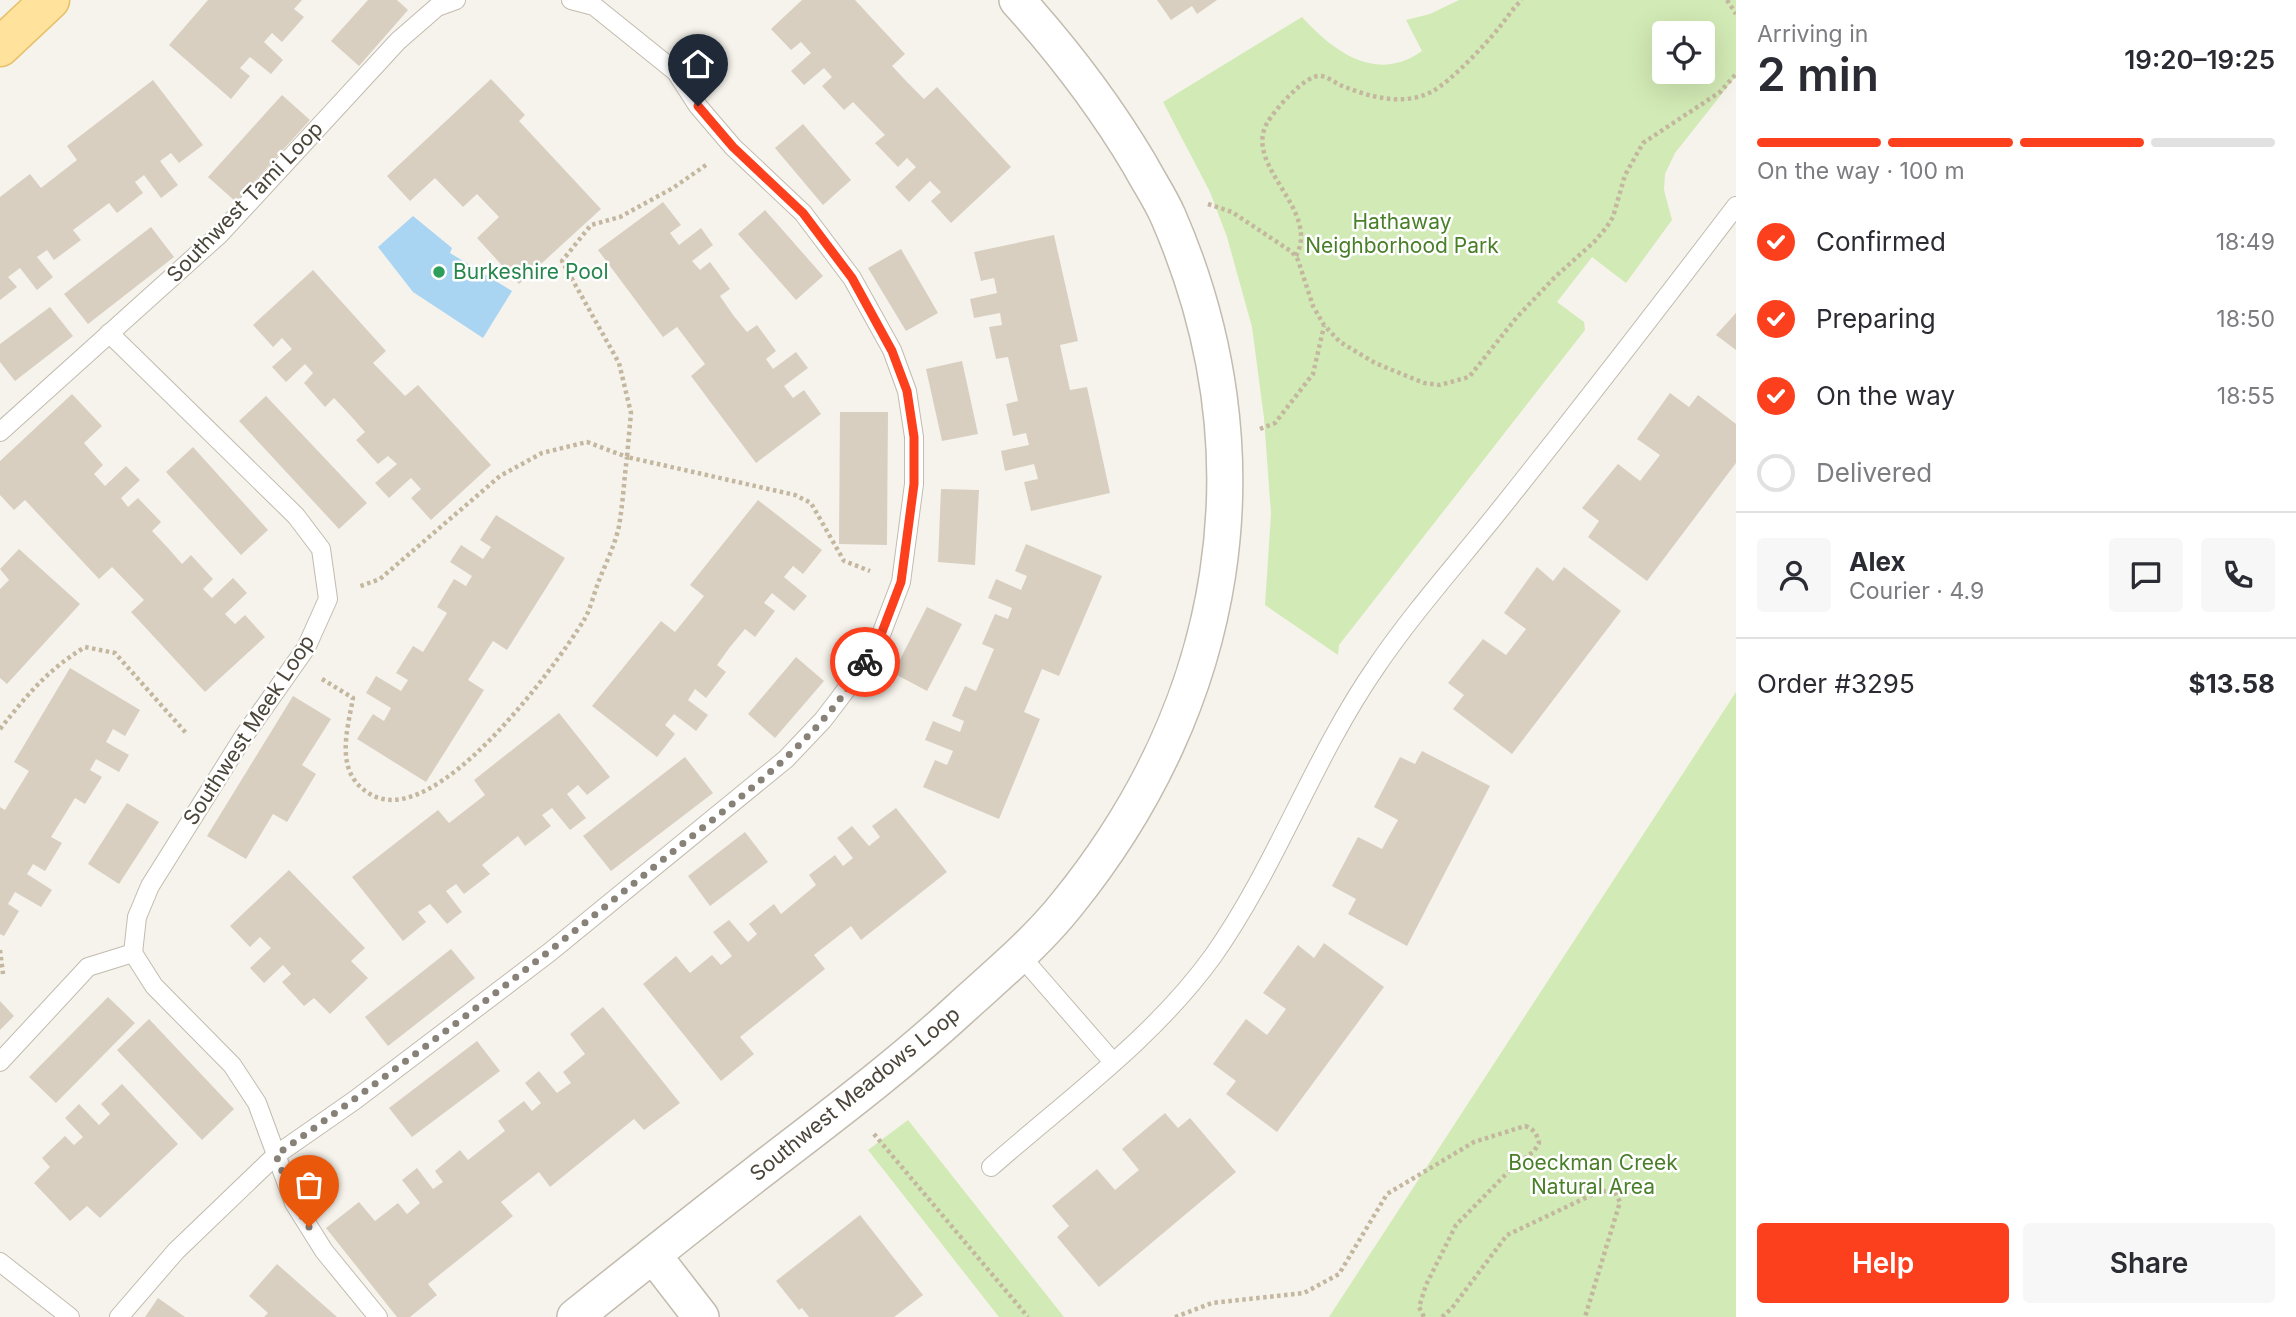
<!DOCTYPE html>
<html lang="en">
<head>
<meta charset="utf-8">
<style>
  :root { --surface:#fff; --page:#f7f7f7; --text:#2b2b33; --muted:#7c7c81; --line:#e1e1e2; --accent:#fc3f1d }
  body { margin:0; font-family:Inter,sans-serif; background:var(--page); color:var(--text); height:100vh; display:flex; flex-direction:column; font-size:26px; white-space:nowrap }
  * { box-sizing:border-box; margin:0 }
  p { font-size:23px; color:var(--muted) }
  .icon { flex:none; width:38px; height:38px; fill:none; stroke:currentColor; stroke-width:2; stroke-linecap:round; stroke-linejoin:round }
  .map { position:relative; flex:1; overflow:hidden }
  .drawer { display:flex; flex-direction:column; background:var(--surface); width:560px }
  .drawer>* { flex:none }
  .fabs { position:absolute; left:1652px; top:21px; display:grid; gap:14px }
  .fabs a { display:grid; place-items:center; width:63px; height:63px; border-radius:7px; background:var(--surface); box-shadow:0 7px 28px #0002; font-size:35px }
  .pin { position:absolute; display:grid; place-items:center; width:60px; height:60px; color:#fff; margin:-72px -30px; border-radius:50% 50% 50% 0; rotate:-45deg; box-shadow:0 0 7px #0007 }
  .pin .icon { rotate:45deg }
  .courier { position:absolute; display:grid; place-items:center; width:70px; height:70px; margin:-35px; border:5px solid #fc3f1d; border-radius:50%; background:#fff; color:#222; box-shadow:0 2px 9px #0007 }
  .summary em { font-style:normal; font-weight:600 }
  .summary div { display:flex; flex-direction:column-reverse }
  .summary { display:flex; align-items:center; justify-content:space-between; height:119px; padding:0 21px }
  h1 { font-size:46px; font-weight:600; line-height:52px }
  .bar { display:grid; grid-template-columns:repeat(4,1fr); gap:10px 7px; align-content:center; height:84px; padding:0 21px }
  .bar i { height:9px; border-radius:5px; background:var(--line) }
  .bar .selected { background:var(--accent) }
  .bar p { grid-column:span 4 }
  .line { display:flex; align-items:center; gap:18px; padding:0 21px; border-top:2px solid var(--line) }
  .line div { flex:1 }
  .round { display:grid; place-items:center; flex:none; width:74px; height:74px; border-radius:7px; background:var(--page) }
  ol { padding:0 21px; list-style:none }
  li { display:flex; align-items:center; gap:21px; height:77px }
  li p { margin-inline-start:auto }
  li .icon { padding:7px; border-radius:50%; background:var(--accent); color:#fff; stroke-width:4 }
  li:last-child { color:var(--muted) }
  li i { width:38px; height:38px; border:4px solid var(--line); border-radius:50% }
  .action { display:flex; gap:14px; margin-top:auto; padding:14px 21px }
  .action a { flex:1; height:80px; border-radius:7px; background:var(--accent); color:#fff; font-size:28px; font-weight:600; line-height:80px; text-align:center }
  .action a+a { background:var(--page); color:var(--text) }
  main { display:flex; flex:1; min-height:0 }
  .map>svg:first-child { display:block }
</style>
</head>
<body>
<main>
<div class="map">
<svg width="1736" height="1317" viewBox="0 0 1736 1317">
  <rect width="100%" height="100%" fill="#f6f3ec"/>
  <g fill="#d2eab5" fill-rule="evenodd">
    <path d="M1459,0H1736V76L1675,153L1665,174L1664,190L1672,220L1626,283L1592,257L1557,302L1584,322L1585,330L1339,645L1338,655L1265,605L1271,514L1264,418L1252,327L1227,237L1210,192L1163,102L1302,17C1333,51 1376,84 1422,51L1406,20L1430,14ZM1664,33H1703V72H1664Z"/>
    <path d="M1736,692V1317H1329Z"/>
    <path d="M908,1120L1064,1317H999L868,1150Z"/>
  </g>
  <path fill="#a9d4f2" d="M413,216L452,248L450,253L512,291L483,338L413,292L378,247Z"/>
  <g fill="#d8cfc1">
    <path d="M208,0H302L294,9L304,17L282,42L272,33L264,42L283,60L271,74L250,57L240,68L250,76L231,99L169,45Z"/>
    <path d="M368,0H397L408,10L359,66L331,41Z"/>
    <path d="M802,0H855L905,54L892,66L907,82L924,99L937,87L1011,167L951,223L931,201L941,192L930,181L909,202L895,187L916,167L907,158L898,167L875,143L885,135L853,102L844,110L822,86L832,77L824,68L804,85L791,71L811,53L801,42L791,50L771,29Z"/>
    <path d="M1157,0H1217L1197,14L1192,6L1171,20Z"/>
    <path d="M491,79L525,115L519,121L601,209L519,284L477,238L499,217L477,194L463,207L435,178L410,201L387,176Z"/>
    <path d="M153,80L203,145L179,163L171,153L160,161L178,185L161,198L144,175L135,182L143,193L117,213L109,203L73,230L81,240L54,260L47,250L37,257L53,277L37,290L20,268L8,277L17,287L0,300V197L30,174L41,188L77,160L67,146Z"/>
    <path d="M282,95L310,120L236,202L208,177Z"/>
    <path d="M803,124L851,180L823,205L775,148Z"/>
    <path d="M663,202L681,225L670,233L679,245L701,228L713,245L692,261L700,270L710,262L730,289L720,296L733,315L747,332L757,325L776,351L766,359L773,369L796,352L808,368L784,386L793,398L804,390L821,414L756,463L691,376L705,364L677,327L663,337L598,250Z"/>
    <path d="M765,210L823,276L796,300L738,234Z"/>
    <path d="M151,227L174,257L88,324L64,294Z"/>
    <path d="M1054,235L1078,341L1060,345L1065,368L1070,390L1087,387L1110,493L1031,511L1024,482L1038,479L1034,464L1005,471L1001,451L1029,445L1026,433L1013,436L1006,404L1018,401L1008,357L996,359L989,327L1002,325L1000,313L974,318L970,299L997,293L994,278L981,281L974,252Z"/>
    <path d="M901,249L938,313L906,331L868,268Z"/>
    <path d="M313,270L386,351L373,363L405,396L418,385L491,465L431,520L411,498L421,489L411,478L389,498L375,483L397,464L388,456L378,464L356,440L365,432L350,415L334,398L325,407L304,383L313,373L305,364L286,382L272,367L292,349L282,338L273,347L253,325Z"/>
    <path d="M50,307L73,336L15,381L0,362V344Z"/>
    <path d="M1736,313V350L1716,335Z"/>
    <path d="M962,361L978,434L942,441L926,369Z"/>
    <path d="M1670,393L1689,407L1698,395L1736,424V463L1647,581L1588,537L1599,521L1582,508L1618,464L1640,481L1660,455L1637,439Z"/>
    <path d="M72,394L102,426L84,443L103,465L94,474L105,486L126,466L140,480L121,498L128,507L138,498L161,522L152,531L168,548L182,564L191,555L213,579L203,589L212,598L233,578L247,593L225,614L235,624L245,615L265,637L205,692L131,612L144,600L112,567L99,579L25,500L14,510L0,495V461Z"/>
    <path d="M266,396L367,503L339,529L239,421Z"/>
    <path d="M840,412H888L887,545L839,544Z"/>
    <path d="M193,447L268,530L241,555L166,472Z"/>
    <path d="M941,489L979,490L975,565L938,562Z"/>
    <path d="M758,500L822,550L803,574L793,566L784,577L807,596L794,611L772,593L764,603L775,611L755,637L745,629L730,647L717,665L726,672L706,698L695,689L688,700L708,715L696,731L674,714L665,725L675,734L657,757L592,706L661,621L675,632L704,596L690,585Z"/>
    <path d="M496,515L565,558L507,650L493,641L468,680L484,690L426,782L357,739L373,714L384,721L391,708L366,693L376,676L401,691L408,680L396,673L413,646L423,652L447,613L437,607L454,579L466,586L472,576L450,562L461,545L483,559L491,547L480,540Z"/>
    <path d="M1026,544L1102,576L1059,676L1042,669L1024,712L1040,719L999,819L923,787L935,760L947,765L953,751L925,740L933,721L960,732L964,721L952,716L965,686L976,691L994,649L982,644L995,614L1008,619L1012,608L988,598L996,579L1021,590L1027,576L1015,571Z"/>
    <path d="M19,549L80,604L7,684L0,678V589L9,580L0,569Z"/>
    <path d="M1537,567L1553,581L1564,567L1621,611L1512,754L1453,709L1464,695L1448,683L1483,639L1506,655L1526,629L1504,613Z"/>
    <path d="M927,607L962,624L927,691L893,673Z"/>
    <path d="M796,657L824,681L775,738L748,714Z"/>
    <path d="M70,668L140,710L125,736L113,729L106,742L129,755L119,772L96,759L90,770L102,777L85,804L75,798L51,837L62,843L45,871L33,864L27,874L52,890L41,907L15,892L8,904L19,911L4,936L0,934V807L5,810L29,771L14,762Z"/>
    <path d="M293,696L331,719L302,765L316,774L287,822L273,814L246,859L207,836Z"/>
    <path d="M559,713L610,777L587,795L578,785L567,794L586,818L570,830L552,808L542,815L551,826L525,846L518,836L482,865L490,874L464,894L456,884L446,891L462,912L447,924L430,904L418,912L426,922L403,941L352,877L438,810L449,823L485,795L474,780Z"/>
    <path d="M1422,751L1490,786L1407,946L1348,914L1356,899L1332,886L1358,837L1382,849L1398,820L1374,807L1400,757L1415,764Z"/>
    <path d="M685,757L713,793L611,871L583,836Z"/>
    <path d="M127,803L159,822L119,884L88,864Z"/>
    <path d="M896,808L947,872L861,940L851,926L814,955L825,969L740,1037L754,1054L721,1081L643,984L676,956L690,973L712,955L721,965L732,956L713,932L729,920L748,942L757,934L749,924L774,904L781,914L816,885L809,875L835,855L843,866L853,858L837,838L852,826L869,846L880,837L872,826Z"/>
    <path d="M745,832L768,862L710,906L688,876Z"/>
    <path d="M289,870L365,948L351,961L368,978L330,1014L314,998L304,1006L282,982L291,974L283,965L264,983L250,968L271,948L260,937L250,947L230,926Z"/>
    <path d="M1324,943L1384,987L1277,1132L1226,1094L1236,1081L1213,1064L1246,1019L1267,1035L1286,1009L1263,993L1298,945L1314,958Z"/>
    <path d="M451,949L475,978L388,1046L365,1017Z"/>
    <path d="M108,997L135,1023L56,1103L29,1077Z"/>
    <path d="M0,1001L14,1016L0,1030Z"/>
    <path d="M603,1007L680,1103L644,1130L634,1119L550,1187L539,1172L501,1202L513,1216L428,1284L437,1295L410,1317H397L326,1228L359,1202L375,1221L398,1203L407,1214L420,1203L402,1180L417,1168L433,1189L443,1182L435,1171L460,1150L468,1160L505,1131L498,1121L524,1101L532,1111L541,1103L525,1083L539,1071L557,1093L571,1083L563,1072L585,1054L570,1034Z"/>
    <path d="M149,1019L234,1109L202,1140L117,1050Z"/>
    <path d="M477,1041L500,1071L412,1137L389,1108Z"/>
    <path d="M122,1084L178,1144L100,1218L87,1206L70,1221L34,1183L50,1167L42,1158L65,1136L74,1145L83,1137L65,1118L79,1104L99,1125L110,1114L101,1104Z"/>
    <path d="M1165,1113L1178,1128L1190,1118L1236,1172L1099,1287L1057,1237L1069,1226L1052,1206L1097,1169L1115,1190L1139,1170L1122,1149Z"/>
    <path d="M860,1215L923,1295L894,1317H809L802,1308L799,1310L776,1281Z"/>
    <path d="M277,1264L337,1317H264L268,1313L249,1296Z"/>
    <path d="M158,1298L185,1317H145Z"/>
  </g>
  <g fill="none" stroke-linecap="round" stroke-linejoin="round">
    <g stroke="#c2bbae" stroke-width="20">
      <g id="service">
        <path d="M109,333L296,516L321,549L328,599L306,648L244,736L150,886L137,917L133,953"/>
        <path d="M0,432L220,234L398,41L437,7L456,0"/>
        <path d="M133,953L154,986L232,1065L257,1103L294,1203L324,1251L378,1317"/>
        <path d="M1019,954L1113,1062"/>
        <path d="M0,1062L88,967L133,953"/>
        <path d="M991,1167C1067,1100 1153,1039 1213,956C1277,865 1313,758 1376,667C1414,611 1460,560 1502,507C1581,408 1659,307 1736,206"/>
        <path d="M0,1262L70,1317"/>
        <path d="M119,1317L176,1251L276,1155L355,1100L550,952L786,759L823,720L855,678L882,632L901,582L914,484V437L907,391L892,350L852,278L803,213L733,147L698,106L676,72L594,6L571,0"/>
      </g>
    </g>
    <g stroke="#c2bbae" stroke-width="38">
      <g id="minor">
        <path d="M653,1255L701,1317"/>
        <path d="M575,1317C635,1269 695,1221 756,1174C826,1120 896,1068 961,1008C997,975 1036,943 1067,904C1230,703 1272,455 1168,216C1160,198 1149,182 1140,165C1105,106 1063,51 1017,0"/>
      </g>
    </g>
    <g stroke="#e6c16a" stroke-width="41">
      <path id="primary" d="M0,47L50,0"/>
    </g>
    <g stroke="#c4b79f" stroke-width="4.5" stroke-dasharray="3.5 3.5" stroke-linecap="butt">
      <path d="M1727,0L1736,14"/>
      <path d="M706,165L673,188L620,217L591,225L562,261L619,363L631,413L627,457L795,495L811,503L844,561L870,571"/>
      <path d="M1208,204L1232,212L1292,252L1298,260L1313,306L1324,325L1340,342L1375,363L1424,383L1440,385L1469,377L1517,317L1556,276L1594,242L1606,228L1613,217L1625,175L1643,143L1720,92L1736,74"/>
      <path d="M1296,256C1321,209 1243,167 1267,123C1274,111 1306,73 1321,76C1328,77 1334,82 1340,85C1369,97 1404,107 1433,91C1451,81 1485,45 1498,29C1506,19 1513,8 1522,0"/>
      <path d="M1260,429L1275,423L1313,374L1324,326"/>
      <path d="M322,679L353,698C347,732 334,773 370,794C435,833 555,667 584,620C590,610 593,597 597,586C604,566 615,546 619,526C623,503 624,480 627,457L587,442L542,453L500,476L380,579L358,587"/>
      <path d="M0,729C28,694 46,671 85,647L115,653L186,733"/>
      <path d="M0,950L3,974"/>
      <path d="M874,1134L1028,1317"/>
      <path d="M1175,1317L1212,1303L1304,1293L1339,1274L1387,1194L1474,1142L1525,1126C1534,1129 1537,1134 1539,1143L1534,1151L1509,1171L1456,1225L1426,1285L1419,1307L1424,1317"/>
      <path d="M1442,1317L1452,1308L1507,1235L1598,1192L1614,1190L1620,1202L1585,1317"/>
    </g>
    <use href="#service" stroke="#fff" stroke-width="18"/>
    <use href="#minor" stroke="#fff" stroke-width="35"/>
    <use href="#primary" stroke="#ffe39c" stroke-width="38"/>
  </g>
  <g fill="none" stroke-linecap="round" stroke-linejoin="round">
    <path stroke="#878178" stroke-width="7" stroke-dasharray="0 12.6" d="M309,1227L294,1203L276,1155C410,1061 539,961 665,858C737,799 817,744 865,662"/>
    <path stroke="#fc3f1d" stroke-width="9" d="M698,106L733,147L803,213L852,278L892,351L907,391L914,437V484L901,582L882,632L865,662"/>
  </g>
  <circle fill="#2e9e5b" stroke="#fff" stroke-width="2.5" cx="439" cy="272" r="7"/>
  <g text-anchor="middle" stroke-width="5" stroke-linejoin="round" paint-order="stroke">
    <g font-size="21" fill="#4b4439" stroke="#fff">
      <text transform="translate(245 202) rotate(-46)" y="7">Southwest Tami Loop</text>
      <text transform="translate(249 730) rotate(-57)" y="7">Southwest Meek Loop</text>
      <text transform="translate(855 1094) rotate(-39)" y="7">Southwest Meadows Loop</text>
    </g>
    <g font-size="21" fill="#4a7f2a" stroke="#fff">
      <text x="1402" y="229">Hathaway<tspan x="1402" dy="24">Neighborhood Park</tspan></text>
      <text x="1593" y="1170">Boeckman Creek<tspan x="1593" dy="24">Natural Area</tspan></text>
    </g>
    <g font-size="21" fill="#27864d" stroke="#fff" text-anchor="start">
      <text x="453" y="279">Burkeshire Pool</text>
    </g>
  </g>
</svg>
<div class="fabs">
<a><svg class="icon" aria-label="locate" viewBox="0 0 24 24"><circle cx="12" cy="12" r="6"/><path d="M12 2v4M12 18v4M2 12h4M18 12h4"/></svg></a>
</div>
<div class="pin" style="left:309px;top:1227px;background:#ea580c"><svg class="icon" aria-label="bag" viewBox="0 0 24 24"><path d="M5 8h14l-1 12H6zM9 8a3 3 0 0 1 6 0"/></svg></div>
<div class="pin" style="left:698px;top:106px;background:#1f2937"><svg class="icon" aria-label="home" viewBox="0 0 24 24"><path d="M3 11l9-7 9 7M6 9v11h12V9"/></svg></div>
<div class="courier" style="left:865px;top:662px"><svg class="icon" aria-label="bike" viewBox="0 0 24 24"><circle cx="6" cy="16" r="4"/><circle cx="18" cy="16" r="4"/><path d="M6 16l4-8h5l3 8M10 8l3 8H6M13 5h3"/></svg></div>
</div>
<section class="drawer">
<div class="summary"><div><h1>2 min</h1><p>Arriving in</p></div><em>19:20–19:25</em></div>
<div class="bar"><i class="selected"></i><i class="selected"></i><i class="selected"></i><i></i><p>On the way · 100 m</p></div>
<ol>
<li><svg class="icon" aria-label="check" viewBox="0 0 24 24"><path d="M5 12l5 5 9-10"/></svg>Confirmed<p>18:49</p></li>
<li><svg class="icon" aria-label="check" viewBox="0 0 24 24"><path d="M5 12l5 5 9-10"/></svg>Preparing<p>18:50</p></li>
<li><svg class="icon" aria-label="check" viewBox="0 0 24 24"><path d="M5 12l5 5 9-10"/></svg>On the way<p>18:55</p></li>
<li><i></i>Delivered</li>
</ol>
<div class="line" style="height:126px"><a class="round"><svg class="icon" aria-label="person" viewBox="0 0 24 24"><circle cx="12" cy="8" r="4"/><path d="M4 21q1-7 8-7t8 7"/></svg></a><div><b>Alex</b><p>Courier · 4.9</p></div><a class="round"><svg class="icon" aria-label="chat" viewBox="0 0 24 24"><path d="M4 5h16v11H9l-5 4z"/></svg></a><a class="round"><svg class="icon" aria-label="phone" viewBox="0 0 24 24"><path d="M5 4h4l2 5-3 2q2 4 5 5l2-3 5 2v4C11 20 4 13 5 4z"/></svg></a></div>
<div class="line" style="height:91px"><div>Order #3295</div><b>$13.58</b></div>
<div class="action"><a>Help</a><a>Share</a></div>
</section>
</main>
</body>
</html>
